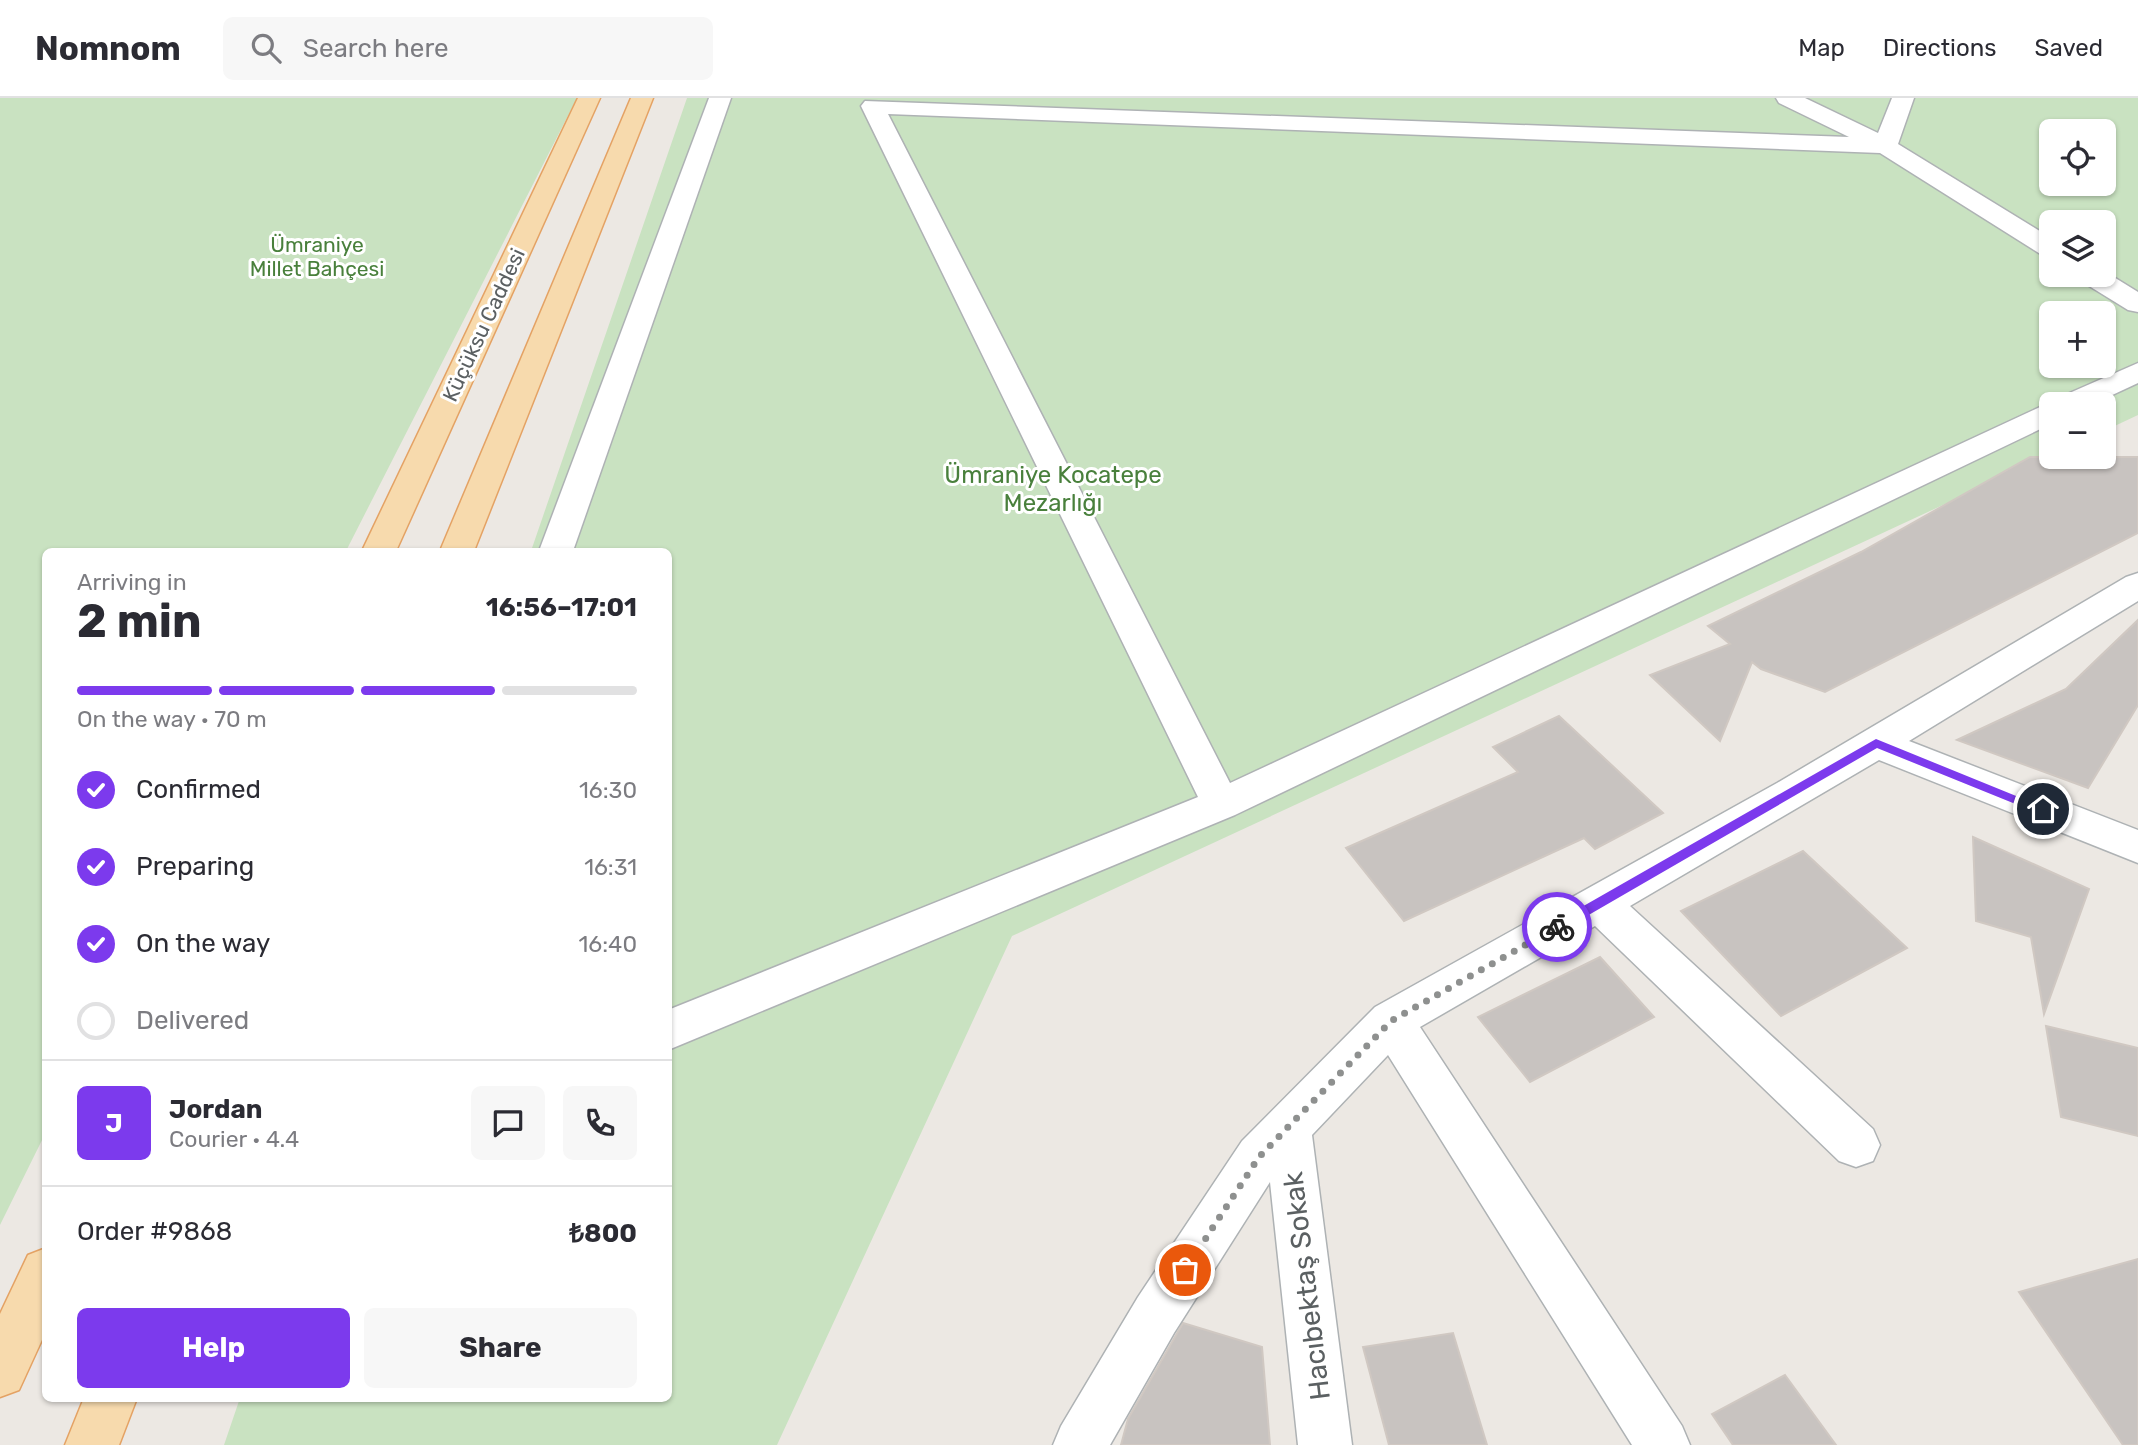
<!DOCTYPE html>
<html lang="en">
<head>
<meta charset="utf-8">
<style>
  :root { --surface:#fff; --page:#f7f7f7; --text:#2b2b33; --muted:#7c7c81; --line:#e1e1e2; --accent:#7c3aed }
  body { margin:0; font-family:Rubik,sans-serif; background:var(--page); color:var(--text); height:100vh; display:flex; flex-direction:column; font-size:26px; white-space:nowrap }
  * { box-sizing:border-box; margin:0 }
  p { font-size:23px; color:var(--muted) }
  .icon { flex:none; width:38px; height:38px; fill:none; stroke:currentColor; stroke-width:2; stroke-linecap:round; stroke-linejoin:round }
  .map { position:relative; flex:1; overflow:hidden }
  .details { position:absolute; left:42px; top:450px; width:630px; height:854px; display:flex; flex-direction:column; background:var(--surface); border-radius:10px; box-shadow:0 2px 5px #0004 }
  .details>* { flex:none }
  .tools { position:absolute; left:2039px; top:21px; display:grid; gap:14px }
  .tools a { display:grid; place-items:center; width:77px; height:77px; border-radius:10px; background:var(--surface); box-shadow:0 2px 5px #0004; font-size:35px }
  .pin { position:absolute; display:grid; place-items:center; width:60px; height:60px; color:#fff; margin:-30px; border:4px solid #fff; border-radius:50%; box-shadow:0 2px 7px #0007 }
  .courier { position:absolute; display:grid; place-items:center; width:70px; height:70px; margin:-35px; border:5px solid #7c3aed; border-radius:50%; background:#fff; color:#222; box-shadow:0 2px 9px #0007 }
  .overview em { font-style:normal; font-weight:700 }
  .overview div { display:flex; flex-direction:column-reverse }
  .overview { display:flex; align-items:center; justify-content:space-between; height:119px; padding:0 35px }
  h1 { font-size:46px; font-weight:700; line-height:52px }
  .bar { display:grid; grid-template-columns:repeat(4,1fr); gap:10px 7px; align-content:center; height:84px; padding:0 35px }
  .bar i { height:9px; border-radius:5px; background:var(--line) }
  .bar .active { background:var(--accent) }
  .bar p { grid-column:span 4 }
  .line { display:flex; align-items:center; gap:18px; padding:0 35px; border-top:2px solid var(--line) }
  .line div { flex:1 }
  .round { display:grid; place-items:center; flex:none; width:74px; height:74px; border-radius:10px; background:var(--page) }
  ol { padding:0 35px; list-style:none }
  li { display:flex; align-items:center; gap:21px; height:77px }
  li p { margin-inline-start:auto }
  li .icon { padding:7px; border-radius:50%; background:var(--accent); color:#fff; stroke-width:4 }
  li:last-child { color:var(--muted) }
  li i { width:38px; height:38px; border:4px solid var(--line); border-radius:50% }
  .button { display:flex; gap:14px; margin-top:auto; padding:14px 35px }
  .button a { flex:1; height:80px; border-radius:10px; background:var(--accent); color:#fff; font-size:28px; font-weight:700; line-height:80px; text-align:center }
  .button a+a { background:var(--page); color:var(--text) }
  header { display:flex; align-items:center; gap:42px; box-sizing:border-box; height:98px; padding:0 35px; background:var(--surface); border-bottom:2px solid var(--line) }
  header strong { font-size:33px }
  nav { display:flex; gap:38px; margin-inline-start:auto; font-size:24px }
  .search { width:490px; height:63px; background:var(--page); display:flex; align-items:center; gap:18px; box-sizing:border-box; padding:0 24px; border-radius:10px; color:var(--muted); font-size:26px }
  .map>svg:first-child { display:block }
</style>
</head>
<body>
<header>
<strong>Nomnom</strong>
<div class="search"><svg class="icon" aria-label="search" viewBox="0 0 24 24"><circle cx="10" cy="10" r="6"/><path d="M15 15l6 6"/></svg>Search here</div>
<nav><a>Map</a><a>Directions</a><a>Saved</a></nav>
</header>
<div class="map">
<svg width="2138" height="1347" viewBox="0 0 2138 1347">
  <rect width="100%" height="100%" fill="#ece8e3"/>
  <g fill="#c9e2c1" fill-rule="evenodd">
    <path d="M0,0H577L346,453H46L45,1036L0,1127Z"/>
    <path d="M687,0H2138V317L2104,333V306H2051V357L1012,838L777,1347H224L240,1300H668V453H531ZM2051,33H2104V86H2051ZM2051,124H2104V177H2051ZM2051,215H2104V268H2051Z"/>
  </g>
  <g fill="#c8c3c0" stroke="#d0c8c2" stroke-width="2">
    <path d="M2030,359H2138V435L1825,594L1761,571L1752,564L1720,643L1650,577L1730,546L1708,528L1861,454Z"/>
    <path d="M2138,522V607L2088,690L1957,642L2066,591Z"/>
    <path d="M1559,618L1663,715L1595,751L1584,740L1404,823L1346,750L1518,674L1493,649Z"/>
    <path d="M1973,739L2089,791L2044,916L2031,839L1976,823Z"/>
    <path d="M1803,753L1907,850L1781,918L1681,813Z"/>
    <path d="M1600,859L1654,919L1530,984L1478,919Z"/>
    <path d="M2046,928L2138,950V1038L2061,1019Z"/>
    <path d="M2138,1161V1347H2123L2019,1194Z"/>
    <path d="M1183,1225L1262,1249L1270,1347H1121L1128,1321Z"/>
    <path d="M1453,1235L1487,1347H1389L1363,1249Z"/>
    <path d="M1785,1277L1836,1347H1733L1712,1316Z"/>
  </g>
  <g fill="none" stroke-linecap="round" stroke-linejoin="round">
    <g stroke="#aeb2b4" stroke-width="3">
      <g id="minor">
        <path d="M709,0H731L573,453H539Z"/>
        <path d="M1776,0H1805L1878,35L1892,0H1914L1898,46L2051,140V159L2042,157L1880,55L888,16L1230,685L2040,309L2051,306H2052L2051,326L1235,717L668,952V912L1198,699L861,8L865,3L1849,39L1779,5Z"/>
        <path d="M2104,173L2138,194V214L2128,212L2081,183L2078,177H2104Z"/>
        <path d="M2138,265V285L2093,306H2054L2058,300Z"/>
        <path d="M2138,475V503L1909,643L2138,732V765L1879,662L1630,808L1873,1031L1880,1047L1873,1063L1856,1069L1839,1063L1595,828L1420,929L1682,1328L1690,1347H1632L1388,957L1312,1037L1352,1347H1298L1270,1084L1174,1235L1110,1347H1053L1061,1328L1138,1199L1242,1043L1375,909L1777,685L2126,479Z"/>
      </g>
    </g>
    <g stroke="#e4a264" stroke-width="3">
      <g id="major">
        <path d="M578,0H600L396,453H362Z"/>
        <path d="M631,0H653L474,453H440Z"/>
        <path d="M46,1150V1233L19,1292L0,1299V1216L28,1157Z"/>
        <path d="M84,1300H137L119,1347H65Z"/>
      </g>
    </g>
    <use href="#minor" fill="#fff" fill-rule="evenodd"/>
    <use href="#major" fill="#f7daad" fill-rule="evenodd"/>
  </g>
  <path fill="#7c3aed" d="M1876,641L2048,711L2043,716L2038,715L1877,650L1561,833H1552V826Z"/>
  <g fill="none" stroke-linecap="round" stroke-linejoin="round">
    <path stroke="#8e908f" stroke-width="7" stroke-dasharray="0 12.6" d="M1185,1172L1259,1059L1391,923L1557,829"/>
  </g>
  <g text-anchor="middle" stroke-width="6" stroke-linejoin="round" paint-order="stroke">
    <g font-size="21" fill="#49803c" stroke="#fff">
      <text x="317" y="154">Ümraniye<tspan x="317" dy="24">Millet Bahçesi</tspan></text>
    </g>
    <g font-size="21" fill="#5b6062" stroke="#fff">
      <text transform="translate(484 227) rotate(-65)" y="7">Küçüksu Caddesi</text>
    </g>
    <g font-size="24" fill="#49803c" stroke="#fff">
      <text x="1053" y="385">Ümraniye Kocatepe<tspan x="1053" dy="28">Mezarlığı</tspan></text>
    </g>
    <g font-size="28" fill="#5b6062" stroke="#fff">
      <text transform="translate(1306 1188) rotate(-97)" y="10">Hacıbektaş Sokak</text>
    </g>
  </g>
</svg>
<div class="tools">
<a><svg class="icon" aria-label="locate" viewBox="0 0 24 24"><circle cx="12" cy="12" r="6"/><path d="M12 2v4M12 18v4M2 12h4M18 12h4"/></svg></a>
<a><svg class="icon" aria-label="layers" viewBox="0 0 24 24"><path d="M12 4l9 5-9 5-9-5zM3 14l9 5 9-5"/></svg></a>
<a>+</a>
<a>−</a>
</div>
<div class="pin" style="left:1185px;top:1172px;background:#ea580c"><svg class="icon" aria-label="bag" viewBox="0 0 24 24"><path d="M5 8h14l-1 12H6zM9 8a3 3 0 0 1 6 0"/></svg></div>
<div class="pin" style="left:2043px;top:711px;background:#1f2937"><svg class="icon" aria-label="home" viewBox="0 0 24 24"><path d="M3 11l9-7 9 7M6 9v11h12V9"/></svg></div>
<div class="courier" style="left:1557px;top:829px"><svg class="icon" aria-label="bike" viewBox="0 0 24 24"><circle cx="6" cy="16" r="4"/><circle cx="18" cy="16" r="4"/><path d="M6 16l4-8h5l3 8M10 8l3 8H6M13 5h3"/></svg></div>
<section class="details">
<div class="overview"><div><h1>2 min</h1><p>Arriving in</p></div><em>16:56–17:01</em></div>
<div class="bar"><i class="active"></i><i class="active"></i><i class="active"></i><i></i><p>On the way · 70 m</p></div>
<ol>
<li><svg class="icon" aria-label="check" viewBox="0 0 24 24"><path d="M5 12l5 5 9-10"/></svg>Confirmed<p>16:30</p></li>
<li><svg class="icon" aria-label="check" viewBox="0 0 24 24"><path d="M5 12l5 5 9-10"/></svg>Preparing<p>16:31</p></li>
<li><svg class="icon" aria-label="check" viewBox="0 0 24 24"><path d="M5 12l5 5 9-10"/></svg>On the way<p>16:40</p></li>
<li><i></i>Delivered</li>
</ol>
<div class="line" style="height:126px"><b class="round" style="background:var(--accent);color:#fff">J</b><div><b>Jordan</b><p>Courier · 4.4</p></div><a class="round"><svg class="icon" aria-label="chat" viewBox="0 0 24 24"><path d="M4 5h16v11H9l-5 4z"/></svg></a><a class="round"><svg class="icon" aria-label="phone" viewBox="0 0 24 24"><path d="M5 4h4l2 5-3 2q2 4 5 5l2-3 5 2v4C11 20 4 13 5 4z"/></svg></a></div>
<div class="line" style="height:91px"><div>Order #9868</div><b>₺800</b></div>
<div class="button"><a>Help</a><a>Share</a></div>
</section>
</div>
</body>
</html>
